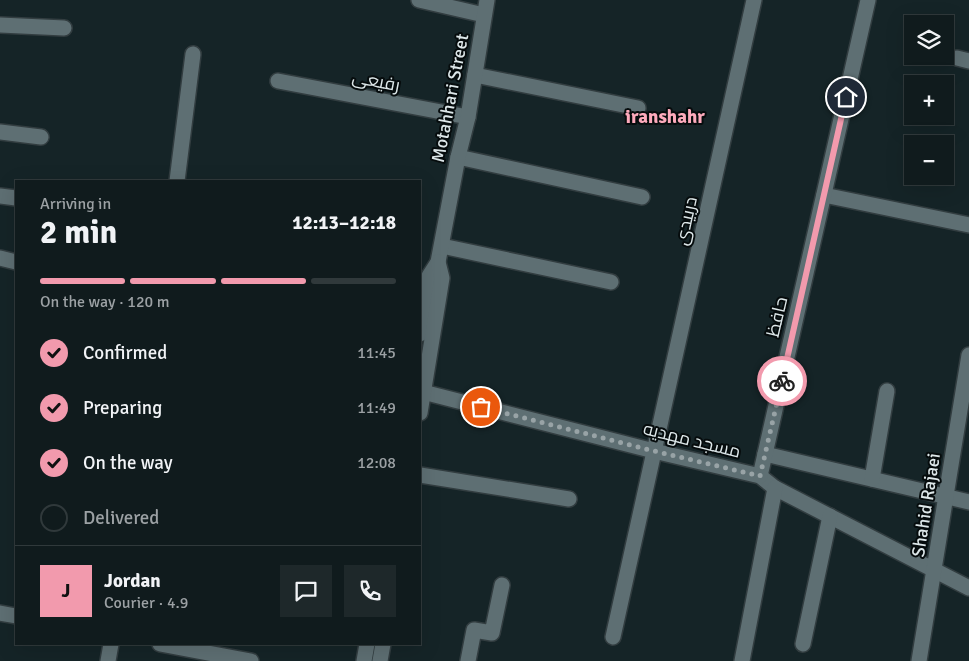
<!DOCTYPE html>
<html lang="en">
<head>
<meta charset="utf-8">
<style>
  :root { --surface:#101b1d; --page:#1e282a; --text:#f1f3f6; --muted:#9ca1a4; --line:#30393b; --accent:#f29aad }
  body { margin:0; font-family:Signika,Cairo,sans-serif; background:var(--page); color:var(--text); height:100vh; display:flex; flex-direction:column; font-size:19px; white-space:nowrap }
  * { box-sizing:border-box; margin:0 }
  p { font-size:16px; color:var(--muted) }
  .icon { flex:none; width:28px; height:28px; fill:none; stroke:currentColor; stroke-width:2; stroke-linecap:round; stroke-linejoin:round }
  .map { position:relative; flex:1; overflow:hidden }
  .sheet { position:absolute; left:15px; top:180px; width:406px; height:465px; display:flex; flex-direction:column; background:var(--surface); border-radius:0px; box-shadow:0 5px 20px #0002,0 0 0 1px var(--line) }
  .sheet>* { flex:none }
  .controls { position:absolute; left:904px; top:15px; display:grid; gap:10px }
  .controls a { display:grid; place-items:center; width:50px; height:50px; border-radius:0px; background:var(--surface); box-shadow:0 5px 20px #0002,0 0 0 1px var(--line); font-size:25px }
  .pin { position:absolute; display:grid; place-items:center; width:42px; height:42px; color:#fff; margin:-21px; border:2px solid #fff; border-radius:50%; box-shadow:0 1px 5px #0007 }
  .courier { position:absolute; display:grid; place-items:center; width:50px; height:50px; margin:-25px; border:4px solid #f29aad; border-radius:50%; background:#fff; color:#222; box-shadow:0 1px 6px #0007 }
  .head em { font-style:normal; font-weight:800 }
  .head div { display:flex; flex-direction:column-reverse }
  .head { display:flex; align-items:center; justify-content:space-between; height:85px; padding:0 25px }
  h1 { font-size:32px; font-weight:800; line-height:38px }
  .bar { display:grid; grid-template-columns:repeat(4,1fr); gap:8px 5px; align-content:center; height:60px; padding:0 25px }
  .bar i { height:6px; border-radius:4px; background:var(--line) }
  .bar .active { background:var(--accent) }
  .bar p { grid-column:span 4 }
  .line { display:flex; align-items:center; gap:12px; padding:0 25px; border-top:1px solid var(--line) }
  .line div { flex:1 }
  .round { display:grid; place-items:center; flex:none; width:52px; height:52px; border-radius:0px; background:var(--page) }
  ol { padding:0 25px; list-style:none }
  li { display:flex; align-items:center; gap:15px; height:55px }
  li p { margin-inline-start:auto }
  li .icon { padding:5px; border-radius:50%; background:var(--accent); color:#111; stroke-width:4 }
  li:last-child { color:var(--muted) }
  li i { width:28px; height:28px; border:2px solid var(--line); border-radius:50% }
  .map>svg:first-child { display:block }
</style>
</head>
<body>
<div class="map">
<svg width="969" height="661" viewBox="0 0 969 661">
  <rect width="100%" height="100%" fill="#152427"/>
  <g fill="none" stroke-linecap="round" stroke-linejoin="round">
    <g stroke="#323d40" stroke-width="18">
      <g id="minor">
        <path d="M419,0L484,15"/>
        <path d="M0,25L64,28"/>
        <path d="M957,58L969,61"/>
        <path d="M475,75L638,108"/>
        <path d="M278,81L468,117"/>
        <path d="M0,132L41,137"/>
        <path d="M458,157L642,197"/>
        <path d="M177,181L193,54"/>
        <path d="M824,195L969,225"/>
        <path d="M0,196L16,198"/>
        <path d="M442,246L611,282"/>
        <path d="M0,258L16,262"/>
        <path d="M423,392L654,451L760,476L775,488L969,588"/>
        <path d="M765,454L969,502"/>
        <path d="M420,475L569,499"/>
        <path d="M760,476L868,0"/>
        <path d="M872,479L887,391"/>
        <path d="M0,613L16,616"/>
        <path d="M613,637L754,0"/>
        <path d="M160,644L251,661"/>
        <path d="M803,644L830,516"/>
        <path d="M108,661L111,644"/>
        <path d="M468,661L474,630L492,633L502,585"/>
        <path d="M742,661L775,488"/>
      </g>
    </g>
    <g stroke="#323d40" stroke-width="18">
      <g id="secondary">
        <path d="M420,334L429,276L438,262L458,157L468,117L487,0"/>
        <path d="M420,413L442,278L438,262"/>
        <path d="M364,661L367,644"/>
        <path d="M380,661L383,644"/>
        <path d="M919,661L969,355"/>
      </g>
    </g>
    <use href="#minor" stroke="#5e6f73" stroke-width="15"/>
    <use href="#secondary" stroke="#5e6f73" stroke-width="15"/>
  </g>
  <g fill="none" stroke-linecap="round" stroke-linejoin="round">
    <path stroke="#98a3a6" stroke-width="5" stroke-dasharray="0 9" d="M481,407L654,451L760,476L782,381"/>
    <path stroke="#f29aad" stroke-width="6" d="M782,381L846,97"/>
  </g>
  <g text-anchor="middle" stroke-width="4" stroke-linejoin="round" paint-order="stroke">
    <g font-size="18" fill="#dee8ea" stroke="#060c0d">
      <text transform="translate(376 81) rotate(11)" y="6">رفیعی</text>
      <text transform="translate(450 98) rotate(-79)" y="6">Motahhari Street</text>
      <text transform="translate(686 221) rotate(-78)" y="6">دربیدی</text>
      <text transform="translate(777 317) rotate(-77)" y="6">حافظ</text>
      <text transform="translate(692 440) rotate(14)" y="6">مسجد مهدیه</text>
      <text transform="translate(926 505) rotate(-81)" y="6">Shahid Rajaei</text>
    </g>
    <g font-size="19" font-weight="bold" fill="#fdaabc" stroke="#060c0d">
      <text x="665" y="123">iranshahr</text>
    </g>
  </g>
</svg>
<div class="controls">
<a><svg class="icon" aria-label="layers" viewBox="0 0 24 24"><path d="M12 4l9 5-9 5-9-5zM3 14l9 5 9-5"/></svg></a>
<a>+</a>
<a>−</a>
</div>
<div class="pin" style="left:481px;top:407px;background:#ea580c"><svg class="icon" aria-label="bag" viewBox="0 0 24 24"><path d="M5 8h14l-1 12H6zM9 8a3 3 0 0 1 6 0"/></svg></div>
<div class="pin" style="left:846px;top:97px;background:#1f2937"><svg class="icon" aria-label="home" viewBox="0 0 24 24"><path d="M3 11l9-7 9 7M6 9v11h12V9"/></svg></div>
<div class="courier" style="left:782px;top:381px"><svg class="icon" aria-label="bike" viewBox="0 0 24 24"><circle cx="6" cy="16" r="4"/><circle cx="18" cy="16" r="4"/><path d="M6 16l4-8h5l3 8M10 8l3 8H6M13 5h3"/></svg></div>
<section class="sheet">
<div class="head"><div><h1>2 min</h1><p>Arriving in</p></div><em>12:13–12:18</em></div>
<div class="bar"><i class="active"></i><i class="active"></i><i class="active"></i><i></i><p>On the way · 120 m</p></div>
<ol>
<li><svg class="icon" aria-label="check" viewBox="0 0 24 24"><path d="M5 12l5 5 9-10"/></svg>Confirmed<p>11:45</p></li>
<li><svg class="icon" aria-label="check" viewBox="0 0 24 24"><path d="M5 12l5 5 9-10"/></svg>Preparing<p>11:49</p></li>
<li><svg class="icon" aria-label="check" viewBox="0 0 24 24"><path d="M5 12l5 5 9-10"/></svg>On the way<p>12:08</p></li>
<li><i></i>Delivered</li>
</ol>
<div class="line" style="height:90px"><b class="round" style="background:var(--accent);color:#111">J</b><div><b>Jordan</b><p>Courier · 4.9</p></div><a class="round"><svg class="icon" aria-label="chat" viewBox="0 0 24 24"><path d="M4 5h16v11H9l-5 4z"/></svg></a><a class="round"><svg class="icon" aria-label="phone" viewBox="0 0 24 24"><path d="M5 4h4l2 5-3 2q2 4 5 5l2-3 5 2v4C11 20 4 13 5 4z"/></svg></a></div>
</section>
</div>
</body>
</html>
